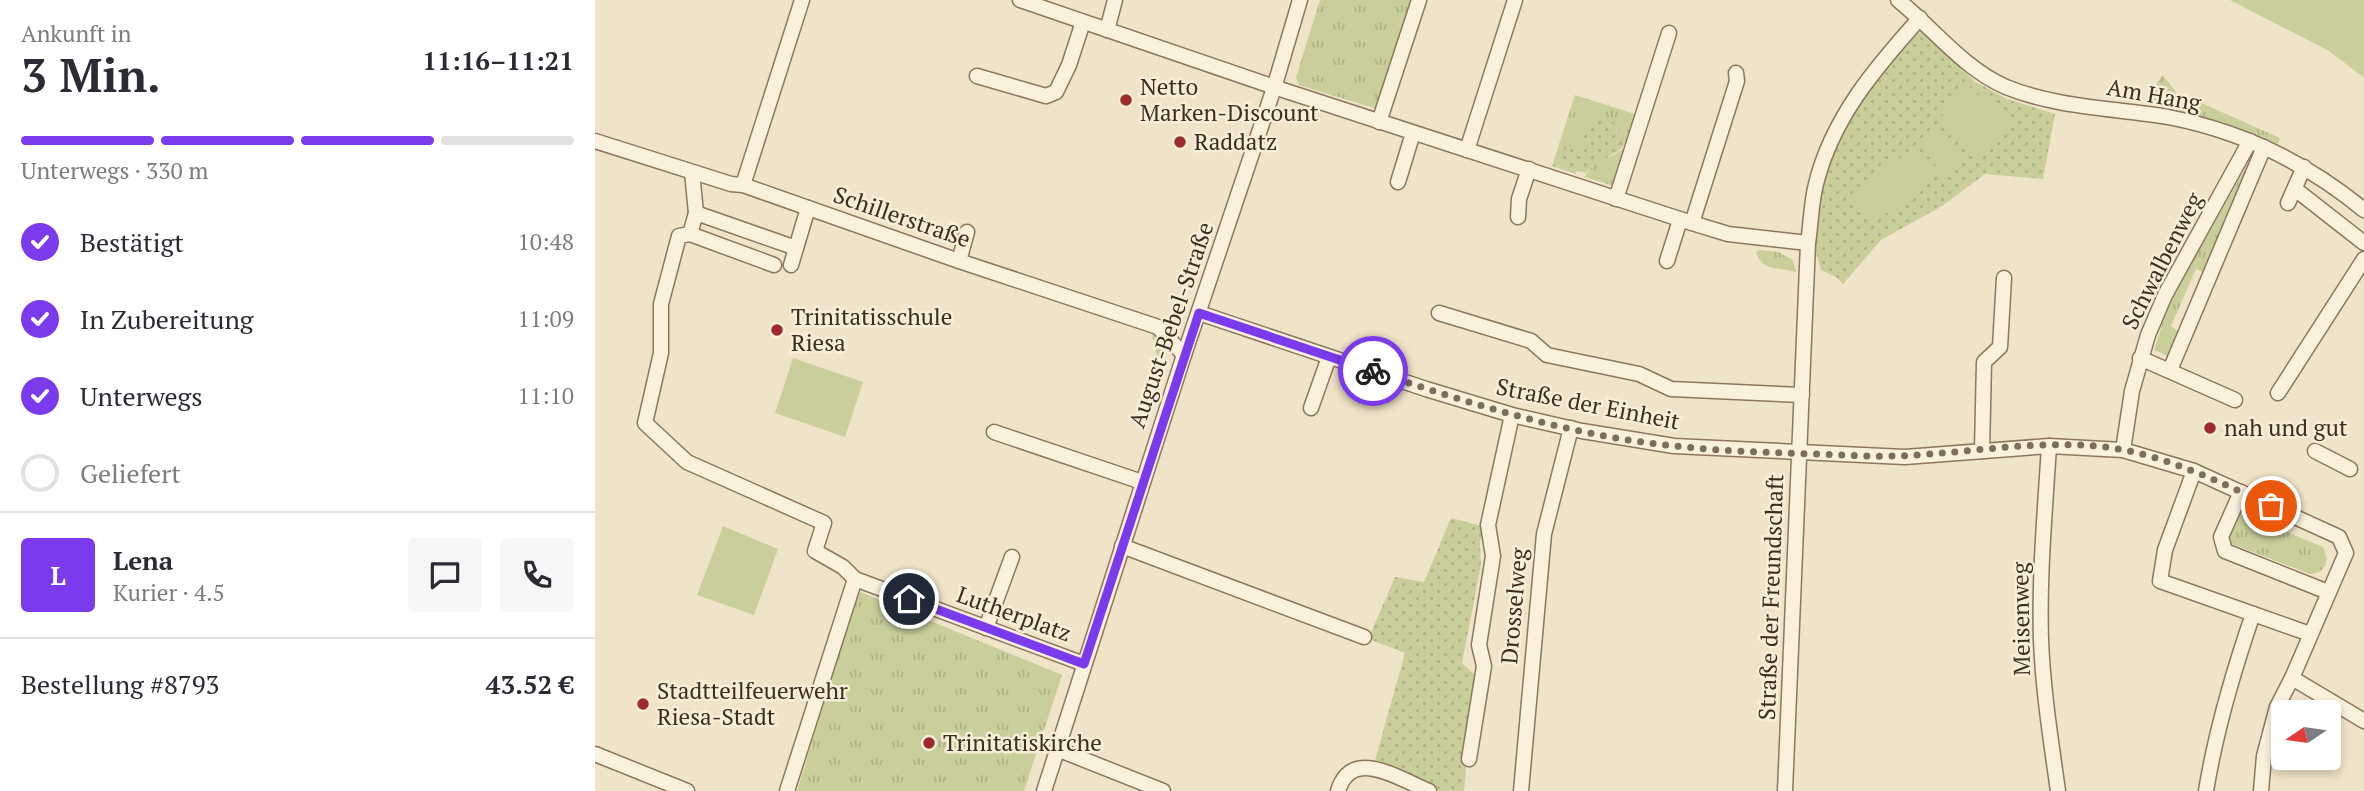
<!DOCTYPE html>
<html lang="de">
<head>
<meta charset="utf-8">
<style>
  :root { --surface:#fff; --page:#f7f7f7; --text:#2b2b33; --muted:#7c7c81; --line:#e1e1e2; --accent:#7c3aed }
  body { margin:0; font-family:"PT Serif",serif; background:var(--page); color:var(--text); height:100vh; display:flex; flex-direction:column; font-size:26px; white-space:nowrap }
  * { box-sizing:border-box; margin:0 }
  p { font-size:23px; color:var(--muted) }
  .icon { flex:none; width:38px; height:38px; fill:none; stroke:currentColor; stroke-width:2; stroke-linecap:round; stroke-linejoin:round }
  .map { position:relative; flex:1; overflow:hidden }
  .panel { display:flex; flex-direction:column; background:var(--surface); width:595px }
  .panel>* { flex:none }
  .needle { width:46px; rotate:257deg }
  .tools { position:absolute; left:1676px; top:700px; display:grid; gap:14px }
  .tools a { display:grid; place-items:center; width:70px; height:70px; border-radius:7px; background:var(--surface); box-shadow:0 4px 10px #0003; font-size:35px }
  .pin { position:absolute; display:grid; place-items:center; width:60px; height:60px; color:#fff; margin:-30px; border:4px solid #fff; border-radius:50%; box-shadow:0 2px 7px #0007 }
  .courier { position:absolute; display:grid; place-items:center; width:70px; height:70px; margin:-35px; border:5px solid #7c3aed; border-radius:50%; background:#fff; color:#222; box-shadow:0 2px 9px #0007 }
  .head em { font-style:normal; font-weight:800 }
  .head div { display:flex; flex-direction:column-reverse }
  .head { display:flex; align-items:center; justify-content:space-between; height:119px; padding:0 21px }
  h1 { font-size:46px; font-weight:800; line-height:52px }
  .bar { display:grid; grid-template-columns:repeat(4,1fr); gap:10px 7px; align-content:center; height:84px; padding:0 21px }
  .bar i { height:9px; border-radius:5px; background:var(--line) }
  .bar .selected { background:var(--accent) }
  .bar p { grid-column:span 4 }
  .line { display:flex; align-items:center; gap:18px; padding:0 21px; border-top:2px solid var(--line) }
  .line div { flex:1 }
  .round { display:grid; place-items:center; flex:none; width:74px; height:74px; border-radius:7px; background:var(--page) }
  ol { padding:0 21px; list-style:none }
  li { display:flex; align-items:center; gap:21px; height:77px }
  li p { margin-inline-start:auto }
  li .icon { padding:7px; border-radius:50%; background:var(--accent); color:#fff; stroke-width:4 }
  li:last-child { color:var(--muted) }
  li i { width:38px; height:38px; border:4px solid var(--line); border-radius:50% }
  main { display:flex; flex:1; min-height:0 }
  .map>svg:first-child { display:block }
</style>
</head>
<body>
<main>
<section class="panel">
<div class="head"><div><h1>3 Min.</h1><p>Ankunft in</p></div><em>11:16–11:21</em></div>
<div class="bar"><i class="selected"></i><i class="selected"></i><i class="selected"></i><i></i><p>Unterwegs · 330 m</p></div>
<ol>
<li><svg class="icon" aria-label="check" viewBox="0 0 24 24"><path d="M5 12l5 5 9-10"/></svg>Bestätigt<p>10:48</p></li>
<li><svg class="icon" aria-label="check" viewBox="0 0 24 24"><path d="M5 12l5 5 9-10"/></svg>In Zubereitung<p>11:09</p></li>
<li><svg class="icon" aria-label="check" viewBox="0 0 24 24"><path d="M5 12l5 5 9-10"/></svg>Unterwegs<p>11:10</p></li>
<li><i></i>Geliefert</li>
</ol>
<div class="line" style="height:126px"><b class="round" style="background:var(--accent);color:#fff">L</b><div><b>Lena</b><p>Kurier · 4.5</p></div><a class="round"><svg class="icon" aria-label="chat" viewBox="0 0 24 24"><path d="M4 5h16v11H9l-5 4z"/></svg></a><a class="round"><svg class="icon" aria-label="phone" viewBox="0 0 24 24"><path d="M5 4h4l2 5-3 2q2 4 5 5l2-3 5 2v4C11 20 4 13 5 4z"/></svg></a></div>
<div class="line" style="height:91px"><div>Bestellung #8793</div><b>43.52 €</b></div>
</section>
<div class="map">
<svg width="1769" height="791" viewBox="0 0 1769 791">
  <defs>
    <pattern id="grass-tufts" width="24" height="20" patternUnits="userSpaceOnUse" patternTransform="scale(1.75)"><rect width="24" height="20" fill="#c9cf9b"/><path d="M3 7l-1-3M5 7V3M7 7l1-3M15 17l-1-3M17 17v-4M19 17l1-3" fill="none" stroke="#aeb285"/></pattern>
    <pattern id="park-dots" width="8" height="8" patternUnits="userSpaceOnUse" patternTransform="scale(1.75)"><rect width="8" height="8" fill="#c9cf9b"/><path d="M2 2h.1M6 6h.1" fill="none" stroke="#aeb285" stroke-width="1.8" stroke-linecap="round"/></pattern>
  </defs>
  <rect width="100%" height="100%" fill="#f0e4c8"/>
  <g fill="url(#grass-tufts)">
    <path d="M725,0H818L782,109L704,85L701,77Z"/>
    <path d="M1567,75L1580,90L1582,97L1575,107L1552,101Z"/>
    <path d="M980,95L1043,115L1034,142L1030,141L1026,129L986,149L967,166L982,170L981,174L957,166Z"/>
    <path d="M1591,96L1685,138L1683,144L1610,118L1581,111L1585,99Z"/>
    <path d="M1028,149L1032,150L1019,186L990,177C998,159 1014,160 1028,149Z"/>
    <path d="M1655,160L1657,165L1610,273L1601,269L1576,326L1586,333L1575,357L1559,350L1574,303Z"/>
    <path d="M1165,250L1183,252L1198,260L1201,272C1185,267 1166,272 1161,252Z"/>
    <path d="M556,331L573,347L565,370Z"/>
    <path d="M1647,513L1728,547C1735,561 1731,573 1715,574L1634,543L1632,535L1642,514Z"/>
    <path d="M263,591L467,675L429,791H202Z"/>
  </g>
  <g fill="url(#park-dots)">
    <path d="M1331,32L1379,81L1412,99L1460,114L1448,179L1390,174L1347,206L1286,240L1248,284L1241,277L1226,270L1219,245L1228,178L1244,138L1258,112L1299,55L1323,33Z"/>
    <path d="M1013,118C1056,152 1007,152 991,173L966,166L972,145L986,149C986,130 993,121 1013,118Z"/>
    <path d="M856,518L887,526L885,544L886,565L867,663L880,675L869,791H842L779,764L810,653L776,640L775,635L800,577L829,582Z"/>
  </g>
  <g fill="#c9cf9b">
    <path d="M1635,0H1769V78L1734,51Z"/>
    <path d="M1373,86L1417,123L1388,157L1343,120Z"/>
    <path d="M1339,130L1366,161L1349,175L1323,144Z"/>
    <path d="M1320,146L1342,173L1280,223L1258,195Z"/>
    <path d="M198,358L268,382L250,437L180,413Z"/>
    <path d="M128,526L183,549L159,615L102,595Z"/>
  </g>
  <g fill="none" stroke-linecap="round" stroke-linejoin="round">
    <g stroke="#8d765c" stroke-width="17">
      <g id="minor">
        <path d="M425,0L691,91L1097,223L1133,234L1213,243"/>
        <path d="M1303,0C1338,28 1369,69 1411,87C1463,108 1519,108 1573,117C1646,131 1712,163 1769,210"/>
        <path d="M512,30L520,0"/>
        <path d="M382,76L451,96L461,92L474,65L488,22"/>
        <path d="M784,122L824,0"/>
        <path d="M0,141L136,184L148,185L364,261L551,323L563,327L589,355"/>
        <path d="M872,150L920,0"/>
        <path d="M97,172L101,213L95,234L179,265"/>
        <path d="M803,182L818,133"/>
        <path d="M148,185L207,0"/>
        <path d="M1700,189L1769,243"/>
        <path d="M1021,199L1074,33"/>
        <path d="M1693,203L1709,167"/>
        <path d="M101,213L201,248"/>
        <path d="M923,217L924,199L934,169"/>
        <path d="M1097,223L1142,81L1141,73"/>
        <path d="M95,234L84,236L66,304V353L50,423L92,462L229,523L220,551L248,567L260,579"/>
        <path d="M364,261L372,232"/>
        <path d="M1072,261L1085,220"/>
        <path d="M196,265L213,208"/>
        <path d="M604,313L831,389L917,415L987,431L1079,446L1310,457L1454,446L1528,450L1599,471L1744,537L1751,553L1697,678L1682,707L1669,756L1666,791"/>
        <path d="M844,313L936,341L952,355L1044,374L1076,389L1207,395"/>
        <path d="M1545,358L1640,400"/>
        <path d="M1575,370L1669,147"/>
        <path d="M1683,393L1769,259"/>
        <path d="M716,408L734,357"/>
        <path d="M399,432L547,482"/>
        <path d="M1454,446C1450,511 1444,576 1446,640C1448,691 1456,741 1463,791"/>
        <path d="M1528,450L1537,391L1553,335L1570,295L1655,141"/>
        <path d="M1387,451L1389,362L1405,347L1409,278"/>
        <path d="M1720,451L1755,469"/>
        <path d="M1599,471L1570,550L1565,581L1715,634"/>
        <path d="M1646,492L1626,537L1630,551L1733,592"/>
        <path d="M527,546L769,637"/>
        <path d="M391,628L417,557"/>
        <path d="M1697,678L1769,721"/>
        <path d="M462,749L568,791"/>
        <path d="M0,754L92,791"/>
        <path d="M874,759L889,666L884,645L898,556L893,525L917,415"/>
        <path d="M192,791L260,579L489,664"/>
        <path d="M449,791L589,355L679,88L705,0"/>
        <path d="M743,791C757,746 804,779 834,791"/>
        <path d="M926,791L949,534L976,428"/>
        <path d="M1190,791L1213,243C1216,224 1216,203 1221,184C1237,118 1281,67 1325,18"/>
        <path d="M1611,791C1621,730 1638,672 1658,614"/>
      </g>
    </g>
    <use href="#minor" stroke="#faf1dc" stroke-width="14"/>
  </g>
  <g fill="none" stroke-linecap="round" stroke-linejoin="round">
    <path stroke="#7c6e5b" stroke-width="7" stroke-dasharray="0 12.6" d="M778,371C876,404 977,436 1080,446C1143,453 1207,453 1270,456C1353,459 1449,434 1529,450C1580,460 1629,484 1676,506"/>
    <path stroke="#7c3aed" stroke-width="9" d="M314,599L489,664L604,313L778,371"/>
  </g>
  <g fill="#9e2a2b" stroke="#f7eed8" stroke-width="2.5">
    <circle cx="531" cy="100" r="7"/>
    <circle cx="585" cy="142" r="7"/>
    <circle cx="182" cy="330" r="7"/>
    <circle cx="1615" cy="428" r="7"/>
    <circle cx="48" cy="704" r="7"/>
    <circle cx="334" cy="743" r="7"/>
  </g>
  <g text-anchor="middle" stroke-width="5" stroke-linejoin="round" paint-order="stroke">
    <g font-size="23" fill="#3d2e20" stroke="#f7eed8" text-anchor="start">
      <text x="545" y="95">Netto<tspan x="545" dy="26">Marken-Discount</tspan></text>
      <text x="599" y="150">Raddatz</text>
      <text x="196" y="325">Trinitatisschule<tspan x="196" dy="26">Riesa</tspan></text>
      <text x="1629" y="436">nah und gut</text>
      <text x="62" y="699">Stadtteilfeuerwehr<tspan x="62" dy="26">Riesa-Stadt</tspan></text>
      <text x="348" y="751">Trinitatiskirche</text>
    </g>
    <g font-size="23" fill="#3d2e20" stroke="#f7eed8">
      <text transform="translate(1559 95) rotate(10)" y="8">Am Hang</text>
      <text transform="translate(307 217) rotate(19)" y="8">Schillerstraße</text>
      <text transform="translate(1567 261) rotate(-63)" y="8">Schwalbenweg</text>
      <text transform="translate(576 325) rotate(-71)" y="8">August-Bebel-Straße</text>
      <text transform="translate(993 404) rotate(11)" y="8">Straße der Einheit</text>
      <text transform="translate(1176 597) rotate(-88)" y="8">Straße der Freundschaft</text>
      <text transform="translate(919 606) rotate(-85)" y="8">Drosselweg</text>
      <text transform="translate(419 614) rotate(20)" y="8">Lutherplatz</text>
      <text transform="translate(1426 619) rotate(-91)" y="8">Meisenweg</text>
    </g>
  </g>
</svg>
<div class="tools">
<a><svg class="needle" viewBox="-14 -14 28 28"><path d="M0-13l5 13h-10z" fill="#e53935"/><path d="M0 13l5-13h-10z" fill="#7c7c81"/></svg></a>
</div>
<div class="pin" style="left:1676px;top:506px;background:#ea580c"><svg class="icon" aria-label="bag" viewBox="0 0 24 24"><path d="M5 8h14l-1 12H6zM9 8a3 3 0 0 1 6 0"/></svg></div>
<div class="pin" style="left:314px;top:599px;background:#1f2937"><svg class="icon" aria-label="home" viewBox="0 0 24 24"><path d="M3 11l9-7 9 7M6 9v11h12V9"/></svg></div>
<div class="courier" style="left:778px;top:371px"><svg class="icon" aria-label="bike" viewBox="0 0 24 24"><circle cx="6" cy="16" r="4"/><circle cx="18" cy="16" r="4"/><path d="M6 16l4-8h5l3 8M10 8l3 8H6M13 5h3"/></svg></div>
</div>
</main>
</body>
</html>
